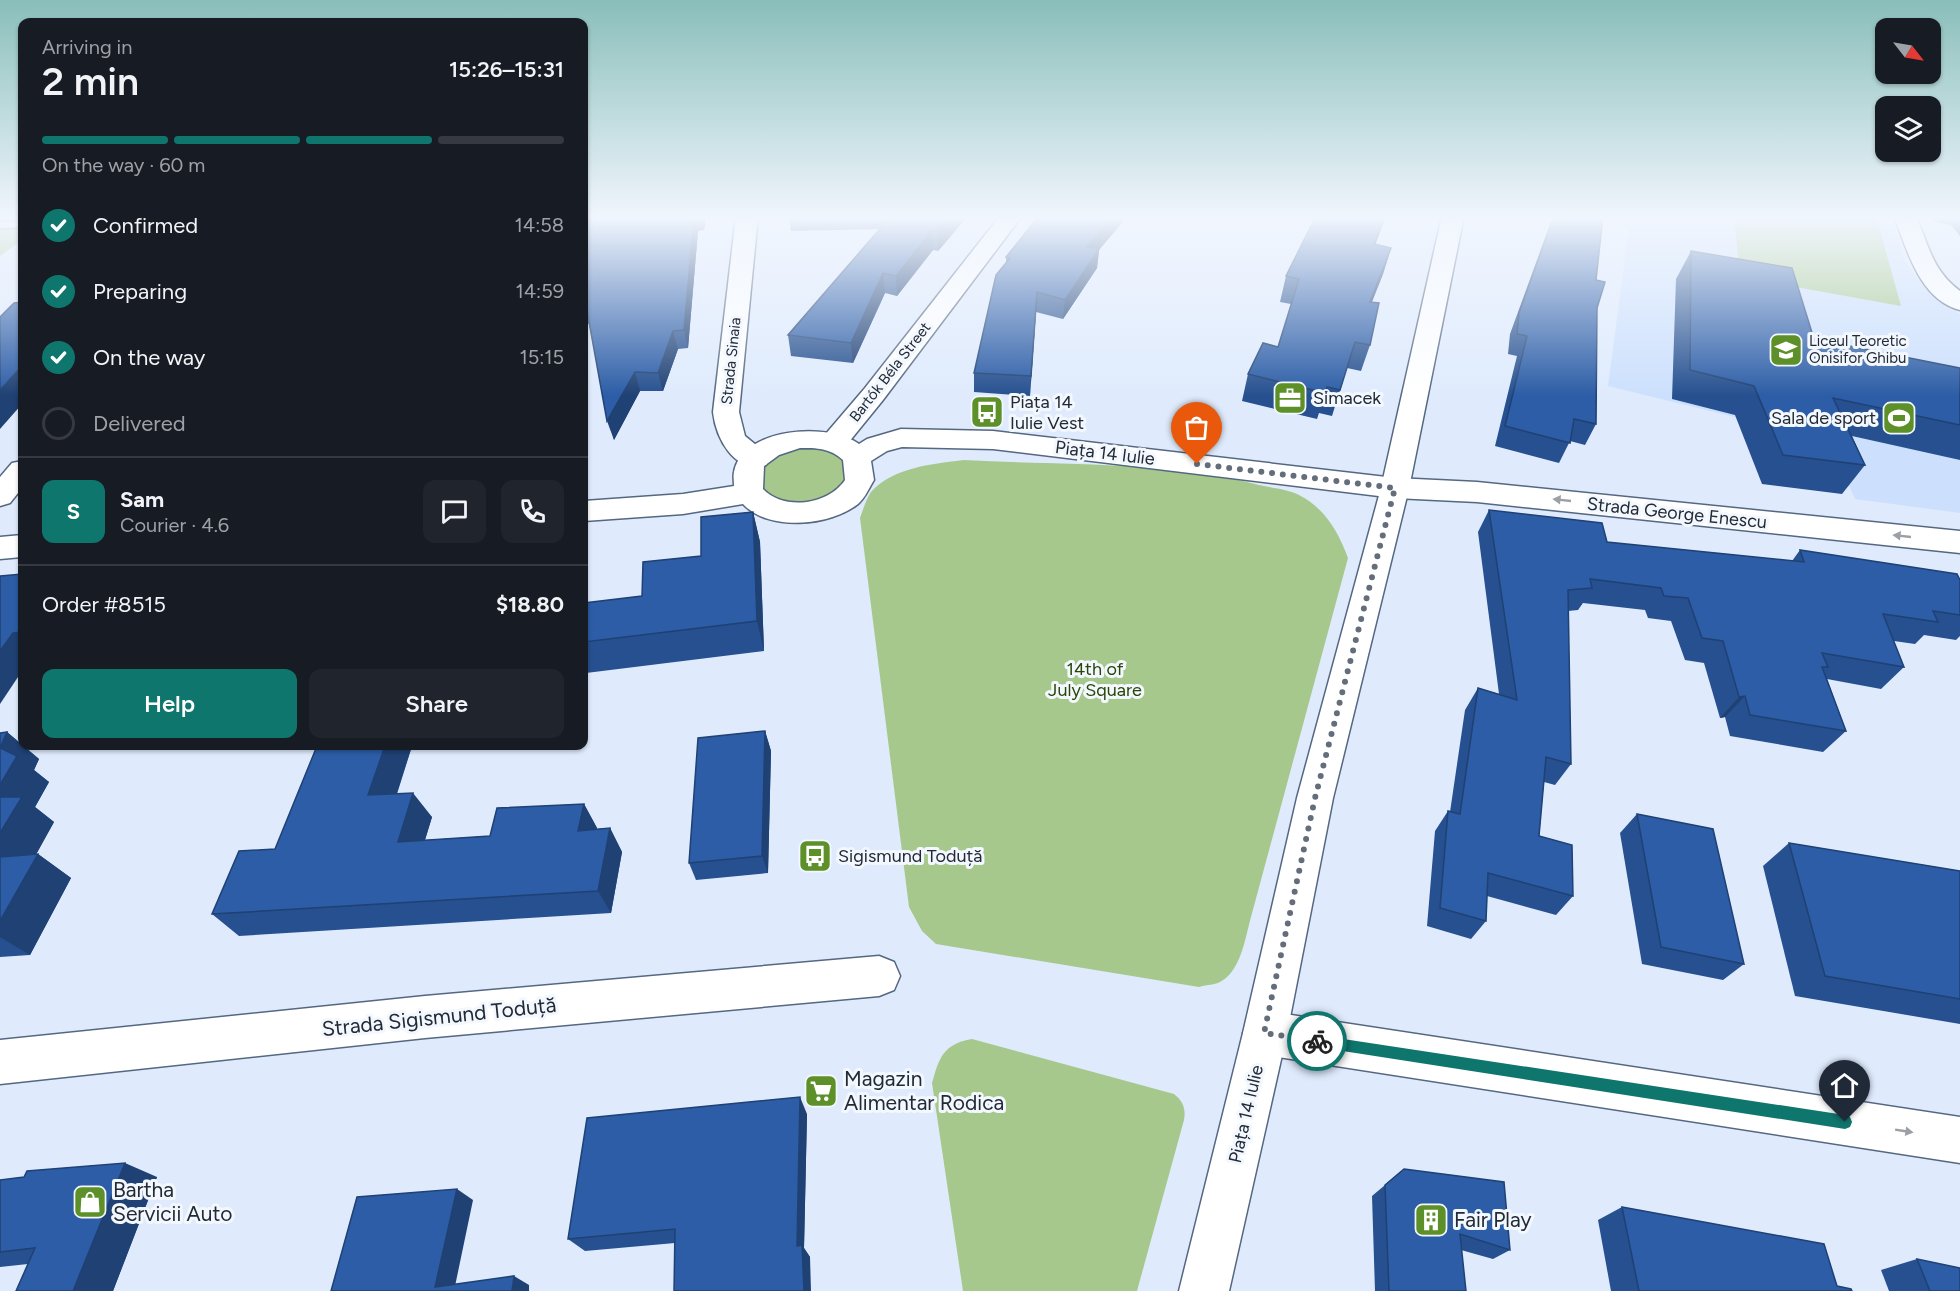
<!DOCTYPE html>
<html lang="en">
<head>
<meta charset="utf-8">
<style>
  :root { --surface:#171b24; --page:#20242c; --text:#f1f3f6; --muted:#9ea1a6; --line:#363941; --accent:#0f766e }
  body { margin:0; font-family:Figtree,sans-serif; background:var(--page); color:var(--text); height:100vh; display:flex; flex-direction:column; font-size:22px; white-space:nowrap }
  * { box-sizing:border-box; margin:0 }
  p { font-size:20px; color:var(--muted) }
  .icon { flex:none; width:33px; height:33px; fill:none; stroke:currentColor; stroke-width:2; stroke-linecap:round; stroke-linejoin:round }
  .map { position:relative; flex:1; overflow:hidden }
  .panel { position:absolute; left:18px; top:18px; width:570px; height:732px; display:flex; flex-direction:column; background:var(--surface); border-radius:12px; box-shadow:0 2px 4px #0004 }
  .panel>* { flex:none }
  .needle { width:39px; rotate:121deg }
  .fabs { position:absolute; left:1875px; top:18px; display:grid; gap:12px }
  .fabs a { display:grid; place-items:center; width:66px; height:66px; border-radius:12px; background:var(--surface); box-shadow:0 2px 4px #0004; font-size:30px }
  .pin { position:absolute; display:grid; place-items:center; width:51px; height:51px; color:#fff; margin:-62px -26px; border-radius:50% 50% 50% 0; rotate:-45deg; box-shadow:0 0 6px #0007 }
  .pin .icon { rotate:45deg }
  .courier { position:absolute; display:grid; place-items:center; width:60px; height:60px; margin:-30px; border:4px solid #0f766e; border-radius:50%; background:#fff; color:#222; box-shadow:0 2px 8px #0007 }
  .headline em { font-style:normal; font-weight:600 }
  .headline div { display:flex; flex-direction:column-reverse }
  .headline { display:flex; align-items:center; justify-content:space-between; height:102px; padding:0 24px }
  h1 { font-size:39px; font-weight:600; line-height:45px }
  .bar { display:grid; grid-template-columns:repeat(4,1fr); gap:9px 6px; align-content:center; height:72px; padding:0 24px }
  .bar i { height:8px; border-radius:4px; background:var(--line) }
  .bar .current { background:var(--accent) }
  .bar p { grid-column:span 4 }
  .line { display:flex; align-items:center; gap:15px; padding:0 24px; border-top:2px solid var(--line) }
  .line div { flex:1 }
  .round { display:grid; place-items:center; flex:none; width:63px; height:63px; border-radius:12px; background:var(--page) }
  ol { padding:0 24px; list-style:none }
  li { display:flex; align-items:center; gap:18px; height:66px }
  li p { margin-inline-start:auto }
  li .icon { padding:6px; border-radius:50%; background:var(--accent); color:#fff; stroke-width:4 }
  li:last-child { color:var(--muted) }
  li i { width:33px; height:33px; border:3px solid var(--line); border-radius:50% }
  .cta { display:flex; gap:12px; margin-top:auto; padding:12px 24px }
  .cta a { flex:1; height:69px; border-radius:12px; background:var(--accent); color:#fff; font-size:24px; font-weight:600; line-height:69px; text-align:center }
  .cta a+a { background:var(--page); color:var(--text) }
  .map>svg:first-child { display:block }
</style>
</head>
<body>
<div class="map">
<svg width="1960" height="1291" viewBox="0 0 1960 1291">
  <rect width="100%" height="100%" fill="#dfebfd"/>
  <path fill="#cce0fd" d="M1575,216H1892L1904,260L1922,284L1960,314V513L1855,499L1828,440L1608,386L1629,227Z"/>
  <g fill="#a6c88c">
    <path d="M0,216H22V240L0,256Z"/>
    <path d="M1734,216H1876L1901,306L1740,277Z"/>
    <path d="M818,447L840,456L847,464L849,473L839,491L813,504H782L761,490L760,470C774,450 795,448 818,447Z"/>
    <path d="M964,460C1062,466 1163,460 1259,485C1272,488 1288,489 1299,495C1325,508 1339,533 1348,558L1251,917C1245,938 1241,973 1218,983C1212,985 1205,985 1199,987L936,944L922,931L909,907L860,518C863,510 866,499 871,492C894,467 932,464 964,460Z"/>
    <path d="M972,1039L1174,1094C1183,1101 1186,1109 1184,1120L1137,1291H963L932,1083C939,1058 943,1044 972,1039Z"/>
  </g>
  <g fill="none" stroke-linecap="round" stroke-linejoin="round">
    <g stroke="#556781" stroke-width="4">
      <path id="service" d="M22,221V227L0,228V222Z"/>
    </g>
    <g stroke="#556781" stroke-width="3">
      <g id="minor">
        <path d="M736,216H758L739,412L745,436L766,453L770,459L766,465C734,474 716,438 713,412Z"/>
        <path d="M1000,216H1022L883,400L844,448L834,451L824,448L820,442L824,436L865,388Z"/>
        <path d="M1894,216H1916C1929,246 1932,270 1960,291V310C1920,300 1907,250 1894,216Z"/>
        <path d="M1395,478L1477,482L1960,531V553L1477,502L1395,498L1385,495L1381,488L1385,481Z"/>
        <path d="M879,956L894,962L900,976L894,990L879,996L425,1038L0,1084V1040L425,996Z"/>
        <path d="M1265,1011L1960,1117V1163L1265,1055L1250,1048L1243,1033L1250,1018Z"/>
      </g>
    </g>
    <g stroke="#556781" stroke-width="3">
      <g id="tertiary">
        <path d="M901,429L993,431L1395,478L1405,481L1409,488L1405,495L1395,498L993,449L902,447L887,451L871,461L874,480C869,488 865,498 858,504C830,526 769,532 743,504L683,514L584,521V501L683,494L734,486C734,481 733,476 734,472C742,427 829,422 859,444L867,439ZM800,448C817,448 830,448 843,460L845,480C828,505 784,511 763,489L764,466L779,455Z"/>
        <path d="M22,535V557L0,559V537Z"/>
      </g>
    </g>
    <g stroke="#556781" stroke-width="3">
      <g id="secondary">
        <path d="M1442,216H1464L1409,488L1333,798L1287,1033L1229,1291H1179L1243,1033L1297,798L1381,488Z"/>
        <path d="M22,461V488L10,503L0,506V477L12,463Z"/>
      </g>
    </g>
    <use href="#service" fill="#fff" fill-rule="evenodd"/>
    <use href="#minor" fill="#fff" fill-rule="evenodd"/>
    <use href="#tertiary" fill="#fff" fill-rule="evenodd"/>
    <use href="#secondary" fill="#fff" fill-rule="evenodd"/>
  </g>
  <g fill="#26508f">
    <path d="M584,216H706L704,230L698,231L688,348L678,349L663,391H640L614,440L589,324H584Z"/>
    <path d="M789,216H967V217L938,251L933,250L897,296L885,293L853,363L791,356L788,335L880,229L791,231Z"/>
    <path d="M1553,216H1600L1596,280L1597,308L1596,424L1585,445L1570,441L1559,463L1495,446L1517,356L1508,354L1510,334Z"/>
    <path d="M1931,216H1960V236L1951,225L1934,222Z"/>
    <path d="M1376,245L1391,248L1383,274L1372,302L1370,345L1361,371L1347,368L1332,416L1319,413L1317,419L1242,401L1248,374L1278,347L1291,304L1280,302L1286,276Z"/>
    <path d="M1099,250L1097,268L1063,319L1036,312L1030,396L974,392V373L1006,263V257Z"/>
    <path d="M1691,251L1814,339L1960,368V460L1852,436L1865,465L1842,494L1762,484L1735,415L1672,399L1676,279Z"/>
    <path d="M1489,510L1607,542L1792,561L1800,550L1960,580V636L1956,640L1924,635L1915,644L1894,641L1904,667L1881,689L1827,679L1846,731L1823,752L1730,736L1725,717L1720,718L1704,663L1685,660L1671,621L1648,618L1645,610L1583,603L1578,610L1568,611L1571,764L1555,785L1544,782L1539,836L1573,896L1556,915L1487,896L1486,921L1471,939L1427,926L1435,831L1448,811L1450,812L1465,710L1478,688L1499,694L1478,532Z"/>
    <path d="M753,512L760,542L764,651L586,673L584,667V603L642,596L701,556Z"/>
    <path d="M765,731L771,751L768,873L696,880L689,863Z"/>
    <path d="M7,732L39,759L34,770L49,782L35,807L54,822L36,854H38L71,878L30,955L0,957V733Z"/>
    <path d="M412,746L397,794L432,817L425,840L490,836L584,804L597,828L596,829L610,828L622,852L611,913L239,936L212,914L275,849Z"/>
    <path d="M1637,814L1744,964L1723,980L1642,964L1620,833Z"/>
    <path d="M1789,843L1960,871V1024L1795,996L1763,866Z"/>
    <path d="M807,1114L804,1248L810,1257L675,1243L585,1251L568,1239Z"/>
    <path d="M1404,1169L1510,1250L1493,1259L1461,1250L1466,1291H1375L1372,1196Z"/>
    <path d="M157,1177L113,1291H16L28,1264L0,1267V1180Z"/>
    <path d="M1622,1207L1837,1286L1852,1291H1611L1598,1220Z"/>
    <path d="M1917,1259L1960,1291H1889L1881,1270Z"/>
  </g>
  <g fill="#1f4174">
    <path d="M694,216H695L698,231L688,348L684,330Z"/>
    <path d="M701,216H706L704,230Z"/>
    <path d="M951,216H967V217L938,251L937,231Z"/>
    <path d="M1114,216H1128L1099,250L1097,268L1063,319L1065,300L1087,247Z"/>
    <path d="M1385,216H1386L1366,270L1374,244Z"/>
    <path d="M932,230L933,250L897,296L896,276Z"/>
    <path d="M1391,248L1383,274L1361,328L1370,302Z"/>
    <path d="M883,273L885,293L853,363L851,343Z"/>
    <path d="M1037,292L1036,312L1030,396L1031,376Z"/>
    <path d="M673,331L678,349L663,391L658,373Z"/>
    <path d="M22,366V404L0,429V390Z"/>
    <path d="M635,372L640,391L614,440L607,421Z"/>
    <path d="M753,512L760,542L764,651L757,621Z"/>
    <path d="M22,632V671L0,704V651L13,633Z"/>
    <path d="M1745,696L1725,717L1720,718L1739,697Z"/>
    <path d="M765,731L771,751L768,873L762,856Z"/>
    <path d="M7,732L39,759L34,770L49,782L35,807L54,822L21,882L0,867V748Z"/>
    <path d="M385,746H412L388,820L368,795Z"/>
    <path d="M413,793L432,817L417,866L398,842Z"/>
    <path d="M584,804L597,828L591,854L578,831Z"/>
    <path d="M610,828L622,852L611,913L598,891Z"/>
    <path d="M38,854L71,878L30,955L0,937V921Z"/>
    <path d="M800,1097L807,1114L804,1248L810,1257L811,1291H804L797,1246Z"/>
    <path d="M125,1163L157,1177L113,1291H73Z"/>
    <path d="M457,1189L473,1200L454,1291L435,1287Z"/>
    <path d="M514,1276L529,1285V1291H512Z"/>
  </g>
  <g fill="#2c5da6" stroke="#1f4174" stroke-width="1.5">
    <path d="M584,216H694L684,330L673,331L658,373L635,372L607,421L586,305L584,306Z"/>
    <path d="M891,216H951L937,231L932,230L896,276L883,273L851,343L788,335Z"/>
    <path d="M1039,216H1114L1087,247L1099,249L1065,300L1037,292L1031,376L974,373L996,275L1010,258L1006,257Z"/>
    <path d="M1316,216H1385L1374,244L1391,248L1370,302L1379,303L1370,345L1355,342L1340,390L1327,387L1325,393L1248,374L1263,343L1278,347L1299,279L1286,276Z"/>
    <path d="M1554,216H1603L1596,280L1605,282L1597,308L1596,424L1574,419L1570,443L1505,426L1527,336L1517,334L1519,313Z"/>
    <path d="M1691,251L1792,268L1814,339L1960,368V425L1833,398L1865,465L1783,455L1754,386L1690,370Z"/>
    <path d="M22,302V366L0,390V317L14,303Z"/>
    <path d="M1489,510L1602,523L1607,542L1804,562L1800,550L1957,574L1960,580V615L1933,611L1938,622L1883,614L1904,667L1822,653L1828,667H1822L1846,731L1750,715L1745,696L1739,697L1723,641L1702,638L1688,598L1664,596L1661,588L1590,579L1592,588L1568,590L1571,764L1546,757L1539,836L1572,845L1573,896L1488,873L1486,921L1440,908L1448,811L1460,814L1478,688L1517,700Z"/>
    <path d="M753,512L757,621L584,642V603L642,596L643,562L701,556V517Z"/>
    <path d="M22,574V632L13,633L0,651V576Z"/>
    <path d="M765,731L762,856L689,863L698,738Z"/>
    <path d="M7,732L0,748L17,756L0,785V733Z"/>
    <path d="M317,746H385L368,795L413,793L398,842L490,836L497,808L584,804L578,831L610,828L598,891L212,914L239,851L275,849Z"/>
    <path d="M0,797H22L0,833Z"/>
    <path d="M1637,814L1713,829L1744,964L1661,947Z"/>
    <path d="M1789,843L1960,871V999L1825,976Z"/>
    <path d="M38,854L0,921V857Z"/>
    <path d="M800,1097L797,1246L802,1245L804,1291H674L675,1229L568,1239L587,1118Z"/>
    <path d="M125,1163L73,1291H16L35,1248L0,1252V1180L24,1177L27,1171Z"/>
    <path d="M1404,1169L1504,1182L1510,1250L1460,1234L1466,1291H1389L1385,1185Z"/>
    <path d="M457,1189L435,1287L514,1276L512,1291H331L357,1197Z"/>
    <path d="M1622,1207L1824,1244L1837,1286L1851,1289L1852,1291H1639Z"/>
    <path d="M1917,1259L1960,1268V1291H1930Z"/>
  </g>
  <defs><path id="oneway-solid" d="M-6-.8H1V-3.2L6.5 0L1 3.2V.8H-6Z" transform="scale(1.5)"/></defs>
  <g fill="#9c9fa4">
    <use href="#oneway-solid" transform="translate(1562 500) rotate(-174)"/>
    <use href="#oneway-solid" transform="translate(1902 536) rotate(-174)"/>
    <use href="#oneway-solid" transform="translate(1904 1131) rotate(9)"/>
  </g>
  <linearGradient id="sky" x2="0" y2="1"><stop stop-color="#89beba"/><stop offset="0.55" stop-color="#f1f6fe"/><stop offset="1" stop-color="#f1f6fe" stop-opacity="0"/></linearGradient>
  <rect width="1960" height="396" fill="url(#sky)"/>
  <path fill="#0f766e" d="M1317,1035L1845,1115L1850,1117L1852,1122L1850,1127L1845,1129L1317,1047L1312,1045L1310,1041L1312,1036Z"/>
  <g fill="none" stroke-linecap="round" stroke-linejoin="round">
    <path stroke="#646e7b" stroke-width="6" stroke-dasharray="0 10.8" d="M1197,464L1395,488L1315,798L1264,1033L1317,1041"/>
  </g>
  <defs>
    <g id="school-square" transform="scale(1.725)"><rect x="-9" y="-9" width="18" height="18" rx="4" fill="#5d9029" stroke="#f3f7fe"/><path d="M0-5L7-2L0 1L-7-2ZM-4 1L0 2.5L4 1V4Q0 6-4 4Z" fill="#fff"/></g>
    <g id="office-square" transform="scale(1.725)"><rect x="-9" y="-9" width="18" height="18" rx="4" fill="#5d9029" stroke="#f3f7fe"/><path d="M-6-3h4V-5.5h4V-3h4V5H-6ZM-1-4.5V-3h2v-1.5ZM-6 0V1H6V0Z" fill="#fff"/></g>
    <g id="bus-square" transform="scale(1.725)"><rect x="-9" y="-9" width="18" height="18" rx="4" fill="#5d9029" stroke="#f3f7fe"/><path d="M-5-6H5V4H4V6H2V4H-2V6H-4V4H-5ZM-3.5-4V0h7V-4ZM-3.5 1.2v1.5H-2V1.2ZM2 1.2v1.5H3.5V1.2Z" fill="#fff"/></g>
    <g id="stadium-square" transform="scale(1.725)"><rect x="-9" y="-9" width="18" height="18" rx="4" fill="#5d9029" stroke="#f3f7fe"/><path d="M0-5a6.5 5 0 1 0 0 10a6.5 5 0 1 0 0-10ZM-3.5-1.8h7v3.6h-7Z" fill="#fff"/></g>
    <g id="supermarket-square" transform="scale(1.725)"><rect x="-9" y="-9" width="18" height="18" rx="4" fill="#5d9029" stroke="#f3f7fe"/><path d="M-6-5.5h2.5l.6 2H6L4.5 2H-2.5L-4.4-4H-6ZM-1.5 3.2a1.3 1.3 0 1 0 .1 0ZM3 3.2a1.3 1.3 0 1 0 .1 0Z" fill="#fff"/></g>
    <g id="shop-square" transform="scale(1.725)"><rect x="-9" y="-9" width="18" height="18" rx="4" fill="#5d9029" stroke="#f3f7fe"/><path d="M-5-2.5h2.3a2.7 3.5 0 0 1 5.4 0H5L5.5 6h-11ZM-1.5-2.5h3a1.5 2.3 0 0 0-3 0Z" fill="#fff"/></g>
    <g id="building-square" transform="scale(1.725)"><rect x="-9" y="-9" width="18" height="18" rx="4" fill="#5d9029" stroke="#f3f7fe"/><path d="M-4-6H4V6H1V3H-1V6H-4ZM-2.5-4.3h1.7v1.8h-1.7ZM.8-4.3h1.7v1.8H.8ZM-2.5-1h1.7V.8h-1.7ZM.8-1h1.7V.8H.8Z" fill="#fff"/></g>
  </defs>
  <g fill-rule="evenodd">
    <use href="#school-square" x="1786" y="350"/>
    <use href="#office-square" x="1290" y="398"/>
    <use href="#bus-square" x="987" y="412"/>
    <use href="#stadium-square" x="1899" y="418"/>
    <use href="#bus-square" x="815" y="856"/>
    <use href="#supermarket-square" x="821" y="1091"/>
    <use href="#shop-square" x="90" y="1202"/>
    <use href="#building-square" x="1431" y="1220"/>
  </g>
  <g text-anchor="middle" stroke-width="6" stroke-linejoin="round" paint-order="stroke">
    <g font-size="15" fill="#222a35" stroke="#f3f7fe" text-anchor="start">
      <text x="1809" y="346">Liceul Teoretic<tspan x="1809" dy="17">Onisifor Ghibu</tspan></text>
    </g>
    <g font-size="15" fill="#222a35" stroke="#f3f7fe">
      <text transform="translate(731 361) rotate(-84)" y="5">Strada Sinaia</text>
      <text transform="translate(890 372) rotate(-52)" y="5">Bartók Béla Street</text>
    </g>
    <g font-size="18" fill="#222a35" stroke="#f3f7fe" text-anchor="start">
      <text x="1313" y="404">Simacek</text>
      <text x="1010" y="408">Piața 14<tspan x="1010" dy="21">Iulie Vest</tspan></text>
      <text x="1876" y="424" text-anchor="end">Sala de sport</text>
      <text x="838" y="862">Sigismund Toduță</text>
    </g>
    <g font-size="18" fill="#222a35" stroke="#f3f7fe">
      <text transform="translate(1105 453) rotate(7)" y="6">Piața 14 Iulie</text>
      <text transform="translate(1677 513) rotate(6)" y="6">Strada George Enescu</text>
      <text transform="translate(1246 1114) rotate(-77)" y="6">Piața 14 Iulie</text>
    </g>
    <g font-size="18" fill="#284606" stroke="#f3f7fe">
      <text x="1095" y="675">14th of<tspan x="1095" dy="21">July Square</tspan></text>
    </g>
    <g font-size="21" fill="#222a35" stroke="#f3f7fe">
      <text transform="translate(439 1017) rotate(-6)" y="7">Strada Sigismund Toduță</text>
    </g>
    <g font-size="21" fill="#222a35" stroke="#f3f7fe" text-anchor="start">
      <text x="844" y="1086">Magazin<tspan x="844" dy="24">Alimentar Rodica</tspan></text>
      <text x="113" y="1197">Bartha<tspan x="113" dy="24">Servicii Auto</tspan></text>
      <text x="1454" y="1227">Fair Play</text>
    </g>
  </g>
</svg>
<div class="fabs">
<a><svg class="needle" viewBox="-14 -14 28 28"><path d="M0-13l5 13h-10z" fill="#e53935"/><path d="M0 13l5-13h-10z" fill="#9ea1a6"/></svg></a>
<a><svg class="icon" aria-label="layers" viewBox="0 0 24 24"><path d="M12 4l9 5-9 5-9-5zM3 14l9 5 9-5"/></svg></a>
</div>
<div class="pin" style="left:1197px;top:464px;background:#ea580c"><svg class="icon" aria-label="bag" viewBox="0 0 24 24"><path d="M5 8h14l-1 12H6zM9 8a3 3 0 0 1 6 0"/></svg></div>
<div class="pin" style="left:1845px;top:1122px;background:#1f2937"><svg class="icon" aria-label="home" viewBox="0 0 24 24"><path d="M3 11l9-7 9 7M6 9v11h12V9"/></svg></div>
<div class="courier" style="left:1317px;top:1041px"><svg class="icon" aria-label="bike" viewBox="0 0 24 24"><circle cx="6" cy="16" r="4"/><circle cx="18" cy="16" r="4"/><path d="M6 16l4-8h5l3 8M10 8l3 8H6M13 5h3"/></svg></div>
<section class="panel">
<div class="headline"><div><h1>2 min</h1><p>Arriving in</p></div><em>15:26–15:31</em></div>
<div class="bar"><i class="current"></i><i class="current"></i><i class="current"></i><i></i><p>On the way · 60 m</p></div>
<ol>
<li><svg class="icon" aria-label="check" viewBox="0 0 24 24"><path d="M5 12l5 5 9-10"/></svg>Confirmed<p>14:58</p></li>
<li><svg class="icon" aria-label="check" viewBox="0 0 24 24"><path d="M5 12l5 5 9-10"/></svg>Preparing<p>14:59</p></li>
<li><svg class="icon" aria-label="check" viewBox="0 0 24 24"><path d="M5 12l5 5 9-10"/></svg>On the way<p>15:15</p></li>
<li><i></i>Delivered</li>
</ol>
<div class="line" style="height:108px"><b class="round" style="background:var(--accent);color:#fff">S</b><div><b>Sam</b><p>Courier · 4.6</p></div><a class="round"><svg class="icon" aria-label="chat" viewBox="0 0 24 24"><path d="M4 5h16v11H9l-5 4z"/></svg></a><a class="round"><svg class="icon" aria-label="phone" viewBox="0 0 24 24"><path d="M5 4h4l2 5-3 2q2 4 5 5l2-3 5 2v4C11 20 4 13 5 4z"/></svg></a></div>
<div class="line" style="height:78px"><div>Order #8515</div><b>$18.80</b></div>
<div class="cta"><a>Help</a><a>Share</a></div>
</section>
</div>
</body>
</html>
